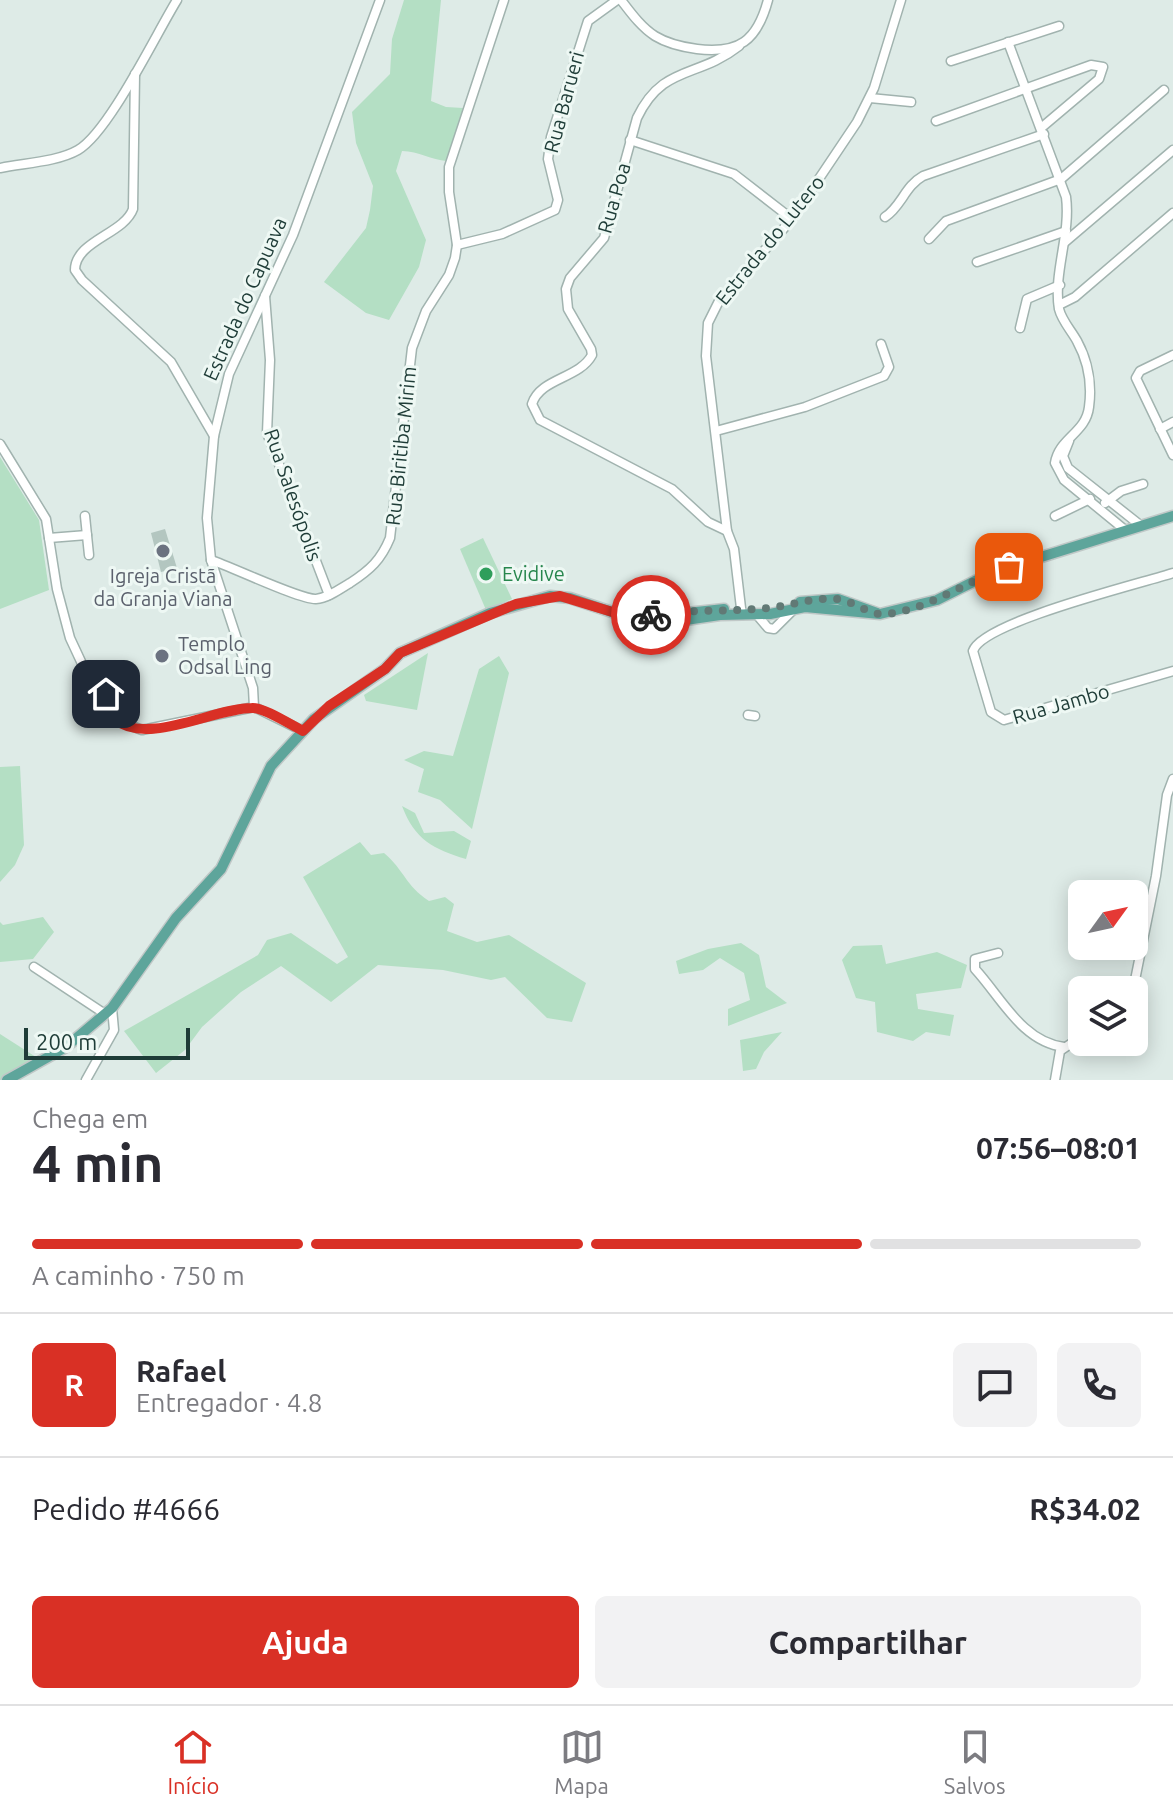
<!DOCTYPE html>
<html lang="pt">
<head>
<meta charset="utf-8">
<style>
  :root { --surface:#fff; --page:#f2f2f3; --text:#2b2b33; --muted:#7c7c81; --line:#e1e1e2; --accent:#d93025 }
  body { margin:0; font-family:Ubuntu,sans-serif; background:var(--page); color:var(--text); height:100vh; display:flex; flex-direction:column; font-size:30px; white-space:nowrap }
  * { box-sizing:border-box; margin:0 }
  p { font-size:26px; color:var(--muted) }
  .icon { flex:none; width:44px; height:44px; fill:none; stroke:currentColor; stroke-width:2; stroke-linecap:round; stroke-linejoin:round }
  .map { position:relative; height:1080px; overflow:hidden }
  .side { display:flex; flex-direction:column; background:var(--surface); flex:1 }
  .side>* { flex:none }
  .needle { width:52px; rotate:57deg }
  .controls { position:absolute; left:1068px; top:880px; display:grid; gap:16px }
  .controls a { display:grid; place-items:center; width:80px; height:80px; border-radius:12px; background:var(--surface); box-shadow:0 4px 20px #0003; font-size:40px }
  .scale { position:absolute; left:24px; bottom:20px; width:166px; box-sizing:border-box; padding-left:8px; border:4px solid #1e3c37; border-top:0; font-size:22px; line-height:28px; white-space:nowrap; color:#1e3c37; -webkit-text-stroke:6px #eef8f4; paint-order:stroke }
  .pin { position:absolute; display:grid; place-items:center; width:68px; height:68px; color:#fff; margin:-34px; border-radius:16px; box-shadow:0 4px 12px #0006 }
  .courier { position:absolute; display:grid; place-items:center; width:80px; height:80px; margin:-40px; border:6px solid #d93025; border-radius:50%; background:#fff; color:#222; box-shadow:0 2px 10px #0007 }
  .summary em { font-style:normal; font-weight:600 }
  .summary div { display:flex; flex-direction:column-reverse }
  .summary { display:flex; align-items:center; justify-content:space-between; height:136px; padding:0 32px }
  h1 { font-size:52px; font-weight:600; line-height:60px }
  .bar { display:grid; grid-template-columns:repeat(4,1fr); gap:12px 8px; align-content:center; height:96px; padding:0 32px }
  .bar i { height:10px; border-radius:6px; background:var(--line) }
  .bar .active { background:var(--accent) }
  .bar p { grid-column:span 4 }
  .line { display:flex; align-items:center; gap:20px; padding:0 32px; border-top:2px solid var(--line) }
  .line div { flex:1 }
  .round { display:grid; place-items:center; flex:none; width:84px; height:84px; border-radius:12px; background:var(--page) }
  .primary-button { display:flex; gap:16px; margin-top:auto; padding:16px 32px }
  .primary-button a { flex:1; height:92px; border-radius:12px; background:var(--accent); color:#fff; font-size:32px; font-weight:600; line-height:92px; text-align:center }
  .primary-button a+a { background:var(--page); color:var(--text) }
  .tab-bar { display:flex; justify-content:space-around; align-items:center; height:112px; border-top:2px solid var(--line); background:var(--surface); font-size:22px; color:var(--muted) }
  .tab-bar a { display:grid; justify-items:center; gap:4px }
  .tab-bar .active { color:var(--accent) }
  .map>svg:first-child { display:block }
</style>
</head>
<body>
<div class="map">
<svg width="1173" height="1080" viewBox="0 0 1173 1080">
  <rect width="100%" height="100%" fill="#deebe7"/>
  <g fill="#b4dfc4">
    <path d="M404,0H441L431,101L446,107L463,108L447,161C431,160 419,151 402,151L396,171L426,240L419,267L389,320L366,313L324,282L366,228L370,210L373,186L356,143L352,112L390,74L392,39Z"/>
    <path d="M0,457L39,520L49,590L0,609Z"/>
    <path d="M483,538L512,599L486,610L460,549Z"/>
    <path d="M428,653L417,710L366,701L364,695Z"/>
    <path d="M499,656L509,673L472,829L440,800L418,792L424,769L404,760L424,751L453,756L479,669Z"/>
    <path d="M20,766L24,845L15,865L0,882V767Z"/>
    <path d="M402,806L415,813L424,833L454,831L471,841L466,859C433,849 415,840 402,806Z"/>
    <path d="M360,842L371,855L384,853C405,871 405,885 429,901L445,897L454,904L447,931L477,942L509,935L586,983L572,1022L547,1018L505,977L491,980L443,970L378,965L331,1002L281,966L241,992L202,1027L185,1050L156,1073L124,1031L258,955L267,940L291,933L337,964L348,957L303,877Z"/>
    <path d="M43,917L54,932L33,959L0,962V922L3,925Z"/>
    <path d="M741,943L759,955L766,987L787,1003L728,1026V1009L750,1000L744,973L720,958L703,970L679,974L676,961L708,949Z"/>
    <path d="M882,945L886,964L937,952L967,965L961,988L916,994L918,1009L954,1015L950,1036L926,1032L913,1041L877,1032L875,1002L856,998L842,960L853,946Z"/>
    <path d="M782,1032L764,1052L756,1069L743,1071L740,1040Z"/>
    <path d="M0,1034L39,1059L18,1080H0Z"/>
  </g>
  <path fill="#b3c6c0" d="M165,529L177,568L161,572L151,533Z"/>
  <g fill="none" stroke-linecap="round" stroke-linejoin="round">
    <g stroke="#a1b3af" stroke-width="11">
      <g id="minor">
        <path d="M621,0C631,13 641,27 655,36C668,44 682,47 697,49C739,54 757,41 768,0"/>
        <path d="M1008,42L1066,197C1071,234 1053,273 1059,309C1062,321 1071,330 1077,341C1088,361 1092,385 1089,407C1086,433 1059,438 1055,463L1064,480L1125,530"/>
        <path d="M951,61L1059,26"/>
        <path d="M135,74L133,209C124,234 75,241 75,270L82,280L171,362L214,436"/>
        <path d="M870,98L911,102"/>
        <path d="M936,121L1091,65L1103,67L1099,79L1041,128"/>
        <path d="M630,140L734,174L792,219"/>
        <path d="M0,168C24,163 57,162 78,150C109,132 156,34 177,0"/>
        <path d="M885,217C901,207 905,186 923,176L1044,134"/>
        <path d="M929,239L946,221L1061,179L1164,90"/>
        <path d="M1065,242L1173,150"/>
        <path d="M457,245L502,234L555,210L558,200L548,159L551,137L588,21L617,0"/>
        <path d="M977,262L1066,231"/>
        <path d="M265,296L270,360L267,433L329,595"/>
        <path d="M1059,305L1075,297L1173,213"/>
        <path d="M1020,328L1027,299L1060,285"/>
        <path d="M1173,355L1140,371L1136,378L1173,455"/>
        <path d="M1160,429L1173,422"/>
        <path d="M716,431L805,407L884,376L889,367L881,344"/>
        <path d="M1069,441L1063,456L1068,468L1140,525"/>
        <path d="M0,444L46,519L57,589L70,638L84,668L106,694L116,720L142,730L254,707"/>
        <path d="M1105,503L1121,491L1143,484"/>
        <path d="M85,516L89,555"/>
        <path d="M1055,516L1090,499"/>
        <path d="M727,531L708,522L672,489L540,420L532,404C540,378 579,379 592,355L591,349L568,309L566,289L570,278L604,238L637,118C663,64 697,79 739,46"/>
        <path d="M49,538L87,535"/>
        <path d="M211,560C232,567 301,600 316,599C328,598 340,589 350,583C370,570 381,560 390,538L412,348L426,311L449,275L455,258L457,245L449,192V167L504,0"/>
        <path d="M1173,573C1139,584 982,622 973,651L991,712L1004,720L1173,671"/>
        <path d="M741,608L734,549L727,531L706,356L708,323L718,303L792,219L857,122L874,88L901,0"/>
        <path d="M757,615L768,628L774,629L793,610"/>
        <path d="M254,707L253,688L211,560L207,518L214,436L229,374L293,235L380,0"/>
        <path d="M254,707L303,731"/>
        <path d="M748,715L755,716"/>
        <path d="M998,953L975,959V969C1001,997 1022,1042 1064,1047"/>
        <path d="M34,967L105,1014"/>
        <path d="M1133,990L1156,876L1167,795L1173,779"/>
        <path d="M86,1080L114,1030L112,1008"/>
        <path d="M1055,1080L1060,1051L1082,1036"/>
      </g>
    </g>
    <g stroke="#c0c8c7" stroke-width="13">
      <g id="major">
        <path d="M800,602L838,599L877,613"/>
        <path d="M641,618L724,609"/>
        <path d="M7,1080L66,1047L112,1008L176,918L221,869L271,766L314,719L385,669L400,653L490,613L550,596L570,598L621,615L665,623L720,615L770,614L805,607L880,614L937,600L993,572L1173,516"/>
      </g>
    </g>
    <use href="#minor" stroke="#fff" stroke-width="8"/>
    <use href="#major" stroke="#5ea59b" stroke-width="10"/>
  </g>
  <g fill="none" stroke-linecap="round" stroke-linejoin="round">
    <path stroke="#617975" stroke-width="8" stroke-dasharray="0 14.4" d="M651,615C690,609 729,612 768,608C791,606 813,597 836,599C852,600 867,614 882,614C924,613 969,579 1009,567"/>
    <path stroke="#d93025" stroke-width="10" d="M106,694L116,720C147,746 215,708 252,708C263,707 291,725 303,731L329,706L385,669L400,653L516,604L560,596L632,618L651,615"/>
  </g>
  <g fill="#6b7280" stroke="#eef8f4" stroke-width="3">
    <circle cx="163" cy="551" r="8"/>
    <circle cx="162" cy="656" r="8"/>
  </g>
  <circle fill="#2e9e5b" stroke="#eef8f4" stroke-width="3" cx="486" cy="574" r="8"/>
  <g text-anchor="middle" stroke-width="6" stroke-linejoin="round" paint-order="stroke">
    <g font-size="20" fill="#1e3c37" stroke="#eef8f4">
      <text transform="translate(564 102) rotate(-75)" y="7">Rua Barueri</text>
      <text transform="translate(614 198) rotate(-74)" y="7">Rua Poa</text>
      <text transform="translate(770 240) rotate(-51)" y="7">Estrada do Lutero</text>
      <text transform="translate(245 299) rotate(-66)" y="7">Estrada do Capuava</text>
      <text transform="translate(401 446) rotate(-84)" y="7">Rua Biritiba Mirim</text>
      <text transform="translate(293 495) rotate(71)" y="7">Rua Salesópolis</text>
      <text transform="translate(1061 704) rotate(-16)" y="7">Rua Jambo</text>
    </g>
    <g font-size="20" fill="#27864d" stroke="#eef8f4" text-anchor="start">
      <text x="502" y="581">Evidive</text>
    </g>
    <g font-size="20" fill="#5b616d" stroke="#eef8f4">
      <text x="163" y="583">Igreja Cristã<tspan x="163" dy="23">da Granja Viana</tspan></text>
      <text x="178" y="651" text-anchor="start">Templo<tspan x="178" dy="23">Odsal Ling</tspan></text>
    </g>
  </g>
</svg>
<div class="controls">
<a><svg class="needle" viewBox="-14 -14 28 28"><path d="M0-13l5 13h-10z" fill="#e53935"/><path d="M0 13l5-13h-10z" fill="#7c7c81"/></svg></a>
<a><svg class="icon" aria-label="layers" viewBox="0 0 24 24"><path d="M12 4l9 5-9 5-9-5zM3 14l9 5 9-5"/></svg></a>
</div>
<div class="scale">200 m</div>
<div class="pin" style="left:1009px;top:567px;background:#ea580c"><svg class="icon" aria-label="bag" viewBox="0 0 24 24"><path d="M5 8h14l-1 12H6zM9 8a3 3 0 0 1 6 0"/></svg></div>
<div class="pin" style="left:106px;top:694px;background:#1f2937"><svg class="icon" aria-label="home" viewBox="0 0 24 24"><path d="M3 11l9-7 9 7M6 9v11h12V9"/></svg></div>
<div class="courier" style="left:651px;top:615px"><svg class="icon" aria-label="bike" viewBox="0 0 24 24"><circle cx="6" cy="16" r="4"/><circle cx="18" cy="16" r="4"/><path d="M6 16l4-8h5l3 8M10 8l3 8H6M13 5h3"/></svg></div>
</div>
<section class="side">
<div class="summary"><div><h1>4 min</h1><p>Chega em</p></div><em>07:56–08:01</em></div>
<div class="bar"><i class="active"></i><i class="active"></i><i class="active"></i><i></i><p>A caminho · 750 m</p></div>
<div class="line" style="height:144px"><b class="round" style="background:var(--accent);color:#fff">R</b><div><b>Rafael</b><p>Entregador · 4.8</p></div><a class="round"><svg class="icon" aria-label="chat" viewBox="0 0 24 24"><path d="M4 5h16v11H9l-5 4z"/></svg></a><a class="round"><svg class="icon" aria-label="phone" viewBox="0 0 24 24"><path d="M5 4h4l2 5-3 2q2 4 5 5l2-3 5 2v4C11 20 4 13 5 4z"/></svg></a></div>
<div class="line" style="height:104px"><div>Pedido #4666</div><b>R$34.02</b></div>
<div class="primary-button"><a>Ajuda</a><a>Compartilhar</a></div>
</section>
<nav class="tab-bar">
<a class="active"><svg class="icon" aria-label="home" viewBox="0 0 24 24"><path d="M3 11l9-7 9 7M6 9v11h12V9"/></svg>Início</a>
<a><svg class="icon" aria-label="map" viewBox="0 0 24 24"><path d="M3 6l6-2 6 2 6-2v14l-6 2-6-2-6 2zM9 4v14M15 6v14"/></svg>Mapa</a>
<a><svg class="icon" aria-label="saved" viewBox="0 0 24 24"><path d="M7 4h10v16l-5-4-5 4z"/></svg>Salvos</a>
</nav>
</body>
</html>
